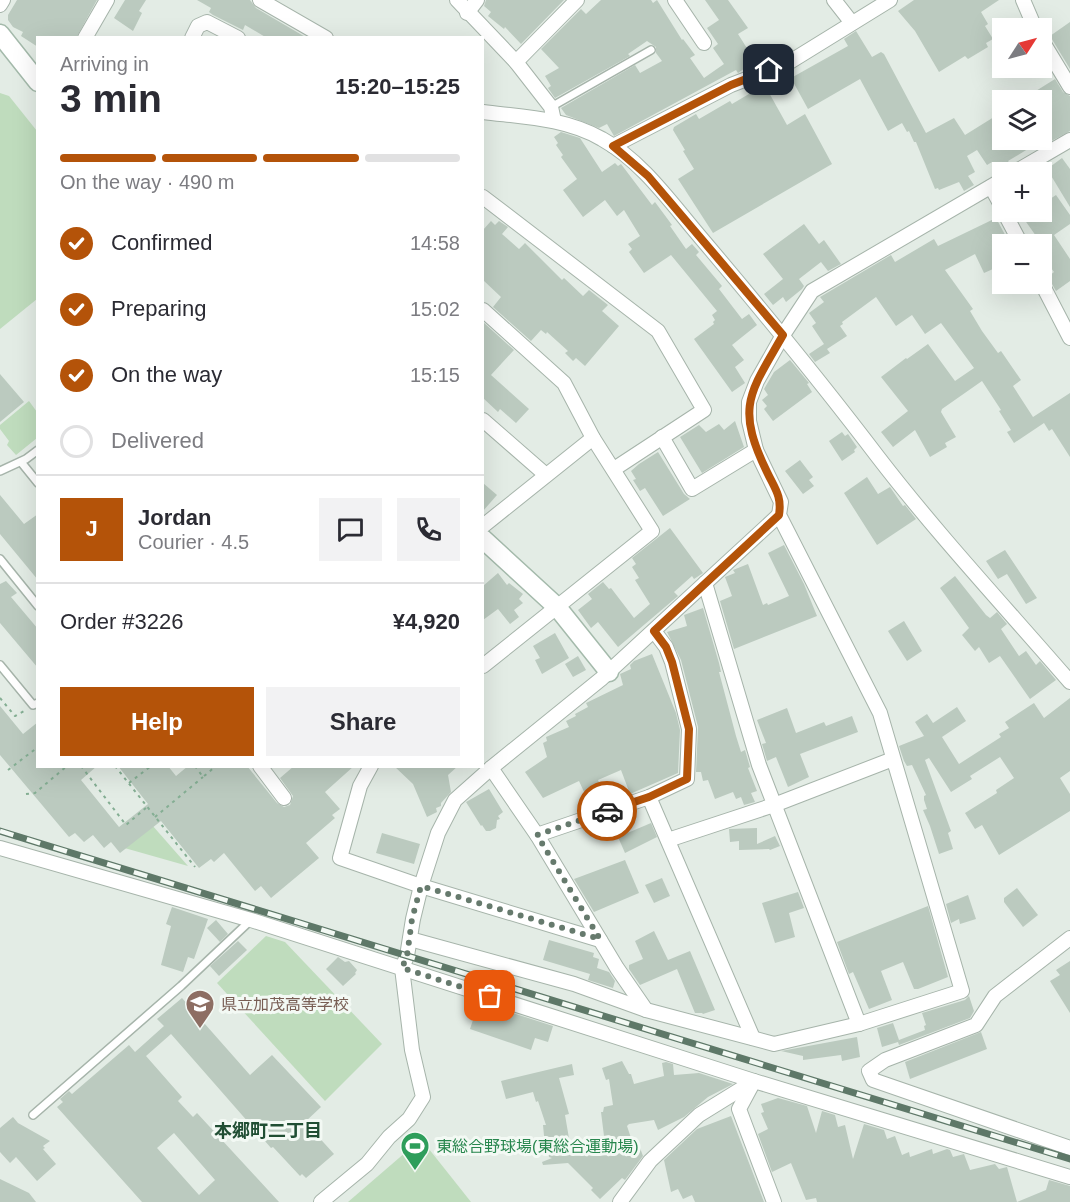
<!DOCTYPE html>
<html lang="en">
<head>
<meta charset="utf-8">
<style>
  :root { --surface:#fff; --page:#f2f2f3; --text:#2b2b33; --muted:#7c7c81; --line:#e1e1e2; --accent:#b45309 }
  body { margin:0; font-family:Helvetica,"Noto Sans JP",sans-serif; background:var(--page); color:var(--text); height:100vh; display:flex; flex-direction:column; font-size:22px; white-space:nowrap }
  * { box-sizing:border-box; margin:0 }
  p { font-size:20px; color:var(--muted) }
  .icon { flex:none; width:33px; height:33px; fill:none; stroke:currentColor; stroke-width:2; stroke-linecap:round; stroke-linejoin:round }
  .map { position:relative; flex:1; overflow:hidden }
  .side { position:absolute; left:36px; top:36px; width:448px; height:732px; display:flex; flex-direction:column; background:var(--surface); border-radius:0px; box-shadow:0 6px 24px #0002 }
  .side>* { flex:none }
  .needle { width:39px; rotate:54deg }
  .tools { position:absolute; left:992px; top:18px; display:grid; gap:12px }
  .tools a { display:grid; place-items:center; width:60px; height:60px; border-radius:0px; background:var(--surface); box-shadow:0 6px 24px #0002; font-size:30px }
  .pin { position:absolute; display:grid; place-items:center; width:51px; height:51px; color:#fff; margin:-26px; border-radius:12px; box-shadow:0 3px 9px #0006 }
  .courier { position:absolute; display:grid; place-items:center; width:60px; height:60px; margin:-30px; border:4px solid #b45309; border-radius:50%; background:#fff; color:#222; box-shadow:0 2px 8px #0007 }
  .head em { font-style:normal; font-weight:700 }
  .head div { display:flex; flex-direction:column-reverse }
  .head { display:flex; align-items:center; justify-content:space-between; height:102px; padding:0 24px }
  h1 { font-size:39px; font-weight:700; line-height:45px }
  .bar { display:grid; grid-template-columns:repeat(4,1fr); gap:9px 6px; align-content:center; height:72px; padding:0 24px }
  .bar i { height:8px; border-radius:4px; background:var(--line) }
  .bar .active { background:var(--accent) }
  .bar p { grid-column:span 4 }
  .line { display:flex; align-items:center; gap:15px; padding:0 24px; border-top:2px solid var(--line) }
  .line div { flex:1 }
  .round { display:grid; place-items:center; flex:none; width:63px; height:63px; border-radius:0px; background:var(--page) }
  ol { padding:0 24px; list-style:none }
  li { display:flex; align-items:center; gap:18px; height:66px }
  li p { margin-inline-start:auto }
  li .icon { padding:6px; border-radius:50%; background:var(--accent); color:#fff; stroke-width:4 }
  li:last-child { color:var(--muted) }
  li i { width:33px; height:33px; border:3px solid var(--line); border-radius:50% }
  .primary-button { display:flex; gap:12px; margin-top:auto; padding:12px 24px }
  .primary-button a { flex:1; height:69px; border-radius:0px; background:var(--accent); color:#fff; font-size:24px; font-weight:700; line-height:69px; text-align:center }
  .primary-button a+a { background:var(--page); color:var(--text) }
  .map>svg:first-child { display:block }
</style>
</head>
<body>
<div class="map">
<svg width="1070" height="1202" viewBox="0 0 1070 1202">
  <rect width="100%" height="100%" fill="#e3ece5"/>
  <g fill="#bfdcbd">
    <path d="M0,93L9,96L37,131V299L0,329Z"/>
    <path d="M29,401L37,412V438L16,455L7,445L9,441L0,429V425Z"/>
    <path d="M152,825L188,866L121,847Z"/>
    <path d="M266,936L285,942L382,1044L325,1101L217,983Z"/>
    <path d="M421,1139L471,1202H348Z"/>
  </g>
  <g fill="#bbcabf" fill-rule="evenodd">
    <path d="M17,0H97L76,38H38V47L21,36L23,32L13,27L8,20V15Z"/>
    <path d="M125,0H146L139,11L142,13L133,31L114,18Z"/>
    <path d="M197,0H250L256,8L307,38H267L245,25L243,30L213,15L209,12L211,8Z"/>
    <path d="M486,0H564L521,44L505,27L504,29L488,16L491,12L484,6Z"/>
    <path d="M601,0H651L653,3L657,0L682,40L683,39L695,55L690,58L704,78L724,64L713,48L718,44L707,28L719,20L705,0H728L748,28L738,34L755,61L738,73L736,70L614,136L607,124L599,128L566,115L561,108L635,65L640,73L662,61L656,53V47L647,41L628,54L630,56L555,98L548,88L551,86L545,76L559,68L541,49L581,9L586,14Z"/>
    <path d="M914,0H999L981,12L988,24L985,26L993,39L986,43L988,47L968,59L965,56L939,72L915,31L898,11Z"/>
    <path d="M1070,22V69L1050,36Z"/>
    <path d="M856,31L872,57L881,52L884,54L926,133L954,118L965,135L1002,112V140H1041V130L1050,126L1041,111V100H1035L1031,94L1055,79L1063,92L1070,96V131L1044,145L1041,141L1008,161L1010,164L1002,171L999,172L992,162L987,165L977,150L967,156L975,172L968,176L974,185L964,191L959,182L939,190L938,188L935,189L916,142H914L909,131L907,132L902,123L888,131L860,79L808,109L791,78L848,46L844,39Z"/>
    <path d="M763,82L787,125L805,114L832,164L713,233L678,179L694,169L683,151L685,150L673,130L674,127L696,114L699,119L730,101L732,104L754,91L752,88Z"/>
    <path d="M561,132L580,138L602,172L615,163L618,166L621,164L652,205L655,202L672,225L670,226L686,249L692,244L699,252L696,255L722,286L719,289L742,319L749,314L757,325L732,345L744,360L735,367L745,383L732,392L694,339L714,324L713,322L715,320L712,315L717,311L671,255L644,273L629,252L632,249L628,244L640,236L624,210L617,216L605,200L583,217L563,190L577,179L561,157L563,155L556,145L558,143L554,137Z"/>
    <path d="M1062,158L1070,169V207L1047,169Z"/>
    <path d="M1056,195L1070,215V224L1054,235L1070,259V281L1056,291L1048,277L1054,272L1041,254V243L1024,219L1035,212H1041V205Z"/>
    <path d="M996,218L1010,244H1002V265L984,273L975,254L945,270L973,309L970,311L982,331L998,353L1001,351L1021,380L1013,386L1033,417L1070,393V457L1052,429L1049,431L1044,423L1014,443L1007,432L1011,430L999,411L1001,410L982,381L942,409L941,412L956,437L945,443L947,447L930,457L915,430L893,447L881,432L908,411L881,377L906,358L907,359L928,344L955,381L974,368L941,323L925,334L912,315L896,326L876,297L842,322L843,324L840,326L847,336L827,349L830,353L815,362L809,354L824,344L812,326L816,323L809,313L824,302L820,297L891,255L895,262L934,239L938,246Z"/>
    <path d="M491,221L495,225L499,221L508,227L502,234L519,249L525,243L562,280L564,278L583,296L589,290L608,305L602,311L619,326L585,366L576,358L573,361L565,353L568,351L547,332L546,334L541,330L531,341L493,307L501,297L483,280V230Z"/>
    <path d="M804,224L819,244L824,240L841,264L828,271L821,262L799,279L804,286L802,289L786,302L783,297L773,305L764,294L783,279L763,254Z"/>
    <path d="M483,322L514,350L491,375L529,409L516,423L500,409L498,412L483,398Z"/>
    <path d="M790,360L809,383L807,384L812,392L773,421L764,409L767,406L762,400L768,395L764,389L774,372Z"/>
    <path d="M0,374L24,402L0,422Z"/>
    <path d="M735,421L744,447L702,473L680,437L699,425L706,432L719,424L724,430Z"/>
    <path d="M842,432L845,436L848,434L857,447L854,450L855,452L842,461L829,441Z"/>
    <path d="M658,452L684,494L690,499L663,516L645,488L640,491L633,480L636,479L631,471L639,464Z"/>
    <path d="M800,460L813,477L809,480L814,486L803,494L785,471Z"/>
    <path d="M867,477L878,494L890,487L903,506L905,505L916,519L877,545L844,493Z"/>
    <path d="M483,483L497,495L483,511Z"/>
    <path d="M0,495L24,524L38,514V580L0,534Z"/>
    <path d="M670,528L703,573L694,579L692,576L674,592L678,596L618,647L598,622L591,628L578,610L592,599L588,594L603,582L609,589L611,588L634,618L650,604L635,580L639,578L632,567L636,564L632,558Z"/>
    <path d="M784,545L804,584L817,616L734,649L720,601L732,596L725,577L735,573L733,570L748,564L763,605L767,603L768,605L789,596L768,553Z"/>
    <path d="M1005,550L1037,598L1026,604L1007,574L998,579L986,561Z"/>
    <path d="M498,573L507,585L509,583L523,594L519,599L523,603L514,610L519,617L510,624L498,609L483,620V586Z"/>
    <path d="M955,576L986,615L990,618L997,612L1007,624L1001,629L1019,656L1026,651L1036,665L1040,661L1056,680L1030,699L1000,656L989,663L979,647L975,651L962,635L969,628L940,588Z"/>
    <path d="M6,581L17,593L11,597L38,629V668L0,623V584Z"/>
    <path d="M703,608L719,663L721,672H719L736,736L741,752L745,750L750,767L748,768L757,791L751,793L755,802L744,805L741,797L736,799L733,792L715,799L708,780L703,781L701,772H696L698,727L681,660L667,632L687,626L684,615Z"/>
    <path d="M904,621L922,651L907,661L888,631Z"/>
    <path d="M555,633L569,658L542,674L535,660L540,658L533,646Z"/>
    <path d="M652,654L676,713L680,730L678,773L630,794L621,770L598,780L607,800L591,807L579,781L543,798L525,772L547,757L543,743L547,741L546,737L569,727L566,721L576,716L575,714L588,707L586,703L623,685L620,674L631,669L630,665L634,661Z"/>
    <path d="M578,656L586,670L573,677L565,664Z"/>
    <path d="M1070,698V771L1060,778L1070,794V811L999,855L982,825L975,829L965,813L997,793L996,790L1014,778L1000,757L970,776L972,779L951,792L929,758L925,760L951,831L948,833L953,849L939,854L930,826L923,810L927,809L924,800V796L926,795L912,765L907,766L904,761L899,746L924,736L915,722L927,714L933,723L957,707L966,721L942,737L959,764L1001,737L999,734L1009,728L1005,722L1034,703L1044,718Z"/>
    <path d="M0,706L23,734L38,722V766H97L81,780L119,827L148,804L118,766H168L176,776L188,766H247L277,803L284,807L290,805L293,796L280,778L294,766H354L325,792L340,809L332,815L335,818L306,843L319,858L271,898L261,886L255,891L224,853L214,862L211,859L199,868L161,821L120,853L111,842L104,848L93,835L84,842L75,833L69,837L0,755Z"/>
    <path d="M787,708L796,733L824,722L826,726L852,716L858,732L800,754L809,777L788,787L776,757L767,761L762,744L766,743L757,720Z"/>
    <path d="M394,766H458L448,775L451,792L441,803V806L436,808L437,812L427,817L413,784Z"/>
    <path d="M489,789L503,812L498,816L500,819L497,820L496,828L490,831H486L482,825L481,826L466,802Z"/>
    <path d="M651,823L657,837L625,853L618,837Z"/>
    <path d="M757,828V844L775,836L780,846L770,850L769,849L739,850V841L730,842L729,829Z"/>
    <path d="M382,833L420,844L414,864L376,853Z"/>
    <path d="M625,860L639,893L594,912L574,879Z"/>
    <path d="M662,878L670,896L654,903L645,885Z"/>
    <path d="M1017,888L1038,915L1023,927L1004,902V898Z"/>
    <path d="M798,892L804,908L789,913L795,937L775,943L762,903Z"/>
    <path d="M968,895L976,919L960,924L959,919L951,923L946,904Z"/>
    <path d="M928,906L948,977L918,989H914L903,962L881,971L892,1000L869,1009L853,972L849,974L837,942Z"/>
    <path d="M172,907L208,919L194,959L188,957L183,972L161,965L171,926L166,924Z"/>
    <path d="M216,920L228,934L220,942L207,928Z"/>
    <path d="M654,931L668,960L690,951L715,1010L703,1014L702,1013H695L677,969L640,985L629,969V965L643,959L635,941Z"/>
    <path d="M549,940L594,953L593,957L599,959L597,968L609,972L615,981L613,988L588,980L590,974L543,960Z"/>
    <path d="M238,941L247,950L219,976L210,966Z"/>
    <path d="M338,957L345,962L349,961L357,970L355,973L356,974L343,986L326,969Z"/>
    <path d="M1070,961V1013L1050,981L1060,975L1056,970Z"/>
    <path d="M969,996L974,1011L970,1018L899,1045L898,1042L882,1047L877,1028L893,1023L899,1040L925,1030L924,1026L926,1025L922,1013L965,1000Z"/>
    <path d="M182,998L250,1075L272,1055L321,1107L305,1122L334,1154L306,1178L302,1174L300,1176L273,1147L271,1148L171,1034L146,1056L182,1097L178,1101L193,1117L197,1113L279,1202H142L57,1107L63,1102L60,1099L69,1091L72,1094L129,1045L135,1052L164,1026L157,1019ZM174,1133L215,1180L199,1195L157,1148Z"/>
    <path d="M482,1003L553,1026L548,1042L535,1038L531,1050L470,1029L477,1008L480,1009Z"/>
    <path d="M981,1032L987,1049L910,1079L905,1062Z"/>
    <path d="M857,1037L860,1057L842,1061L841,1055L803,1060V1056L781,1051Z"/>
    <path d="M622,1061L629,1074H631L634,1084L664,1076L662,1063L666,1062L673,1064L674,1075L699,1073L733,1084L708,1097L684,1117L658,1130L654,1120L629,1124L627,1126L635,1150L640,1148L643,1156L625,1180L622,1178L600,1199L591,1190L593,1188L568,1163L543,1165L542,1162L552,1158L549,1157L548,1146H545L543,1125H546L538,1101L536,1102L533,1092L506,1099L501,1081L572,1064L574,1075L559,1078L569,1114L565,1115L571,1150L604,1136L601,1112H603L604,1107L613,1105L609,1079L606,1080L602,1068Z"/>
    <path d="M778,1098L807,1106L816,1133L822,1111L835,1115L838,1127L845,1125L853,1159L864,1124L884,1130L887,1139L895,1136L902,1155L909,1152L910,1157L932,1149L933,1154L947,1149L950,1150L953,1157L964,1154L970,1170L995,1164L999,1169L1007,1167L1017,1202H817L816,1198L806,1200L791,1163L772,1172L758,1134L768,1129L761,1113L764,1112L761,1104Z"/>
    <path d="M731,1116L764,1202H695L692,1195L683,1199L678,1189L671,1192L664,1160L697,1129Z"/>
    <path d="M13,1117L18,1123L50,1141L43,1146L45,1148L43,1149L56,1164L37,1181L16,1157L10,1163L0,1152V1128Z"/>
    <path d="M0,1179L29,1193L36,1202H0Z"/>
    <path d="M1049,1180L1070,1186V1202H1017L1046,1190Z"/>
  </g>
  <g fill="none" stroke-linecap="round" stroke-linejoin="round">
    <g stroke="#a6b4aa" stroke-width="10">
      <g id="lane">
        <path d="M551,107L651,50"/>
        <path d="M21,462L38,483"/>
        <path d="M0,471L26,459L38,450"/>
        <path d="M0,559L38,606"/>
        <path d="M0,665L33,705L38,703"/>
        <path d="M33,1115L181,986L251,920"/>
      </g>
    </g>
    <g stroke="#a6b4aa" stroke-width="16">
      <g id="street">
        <path d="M260,0L326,38"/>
        <path d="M457,0L516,62L551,107L554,121"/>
        <path d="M675,0L704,43"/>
        <path d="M834,0L852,23"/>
        <path d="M1023,0L1035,28"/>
        <path d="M0,5L3,0"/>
        <path d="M467,13L477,0"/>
        <path d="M85,38L107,0"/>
        <path d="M192,38L198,26L207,22L238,38"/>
        <path d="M1041,39L1070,87"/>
        <path d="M516,62L577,0"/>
        <path d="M483,112C523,117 566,118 602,139C642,161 671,203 701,238C762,310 821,382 878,457C938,535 1006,608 1070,682"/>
        <path d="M613,146L731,85L788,63L890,0"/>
        <path d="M1015,172L1070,140"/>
        <path d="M991,187L1002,207"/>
        <path d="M483,197L658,331L704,410L614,469"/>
        <path d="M1004,212L1021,244"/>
        <path d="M1041,282L1070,338"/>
        <path d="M483,310L564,383L593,438L652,531L483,666"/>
        <path d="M483,420L546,475"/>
        <path d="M662,437L692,489L756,450"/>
        <path d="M483,526L593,438"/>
        <path d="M705,583L759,765L859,1024"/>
        <path d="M260,766L284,798"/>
        <path d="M371,766L360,786L340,858L421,886L600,940"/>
        <path d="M491,768L537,835L617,968L646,1010L774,1044L859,1024L962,991L880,713L779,515L781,502L756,450L749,421V402L757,381L783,335L812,291L1002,180"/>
        <path d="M649,797L753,1038"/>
        <path d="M537,835L649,797L687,779L689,729L672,662L666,647L654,631"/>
        <path d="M668,840L774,805L893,759"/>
        <path d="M0,848L251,920L754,1081L1070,1177"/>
        <path d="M1070,938L995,996L976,1025L885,1060L869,1071L873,1080L1070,1148"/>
        <path d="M410,939L574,984L646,1010"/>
        <path d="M753,1083L739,1109L774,1202"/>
        <path d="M321,1202L367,1164L389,1137L409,1119L423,1097L412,1050L402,968L407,956L413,919L421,886L438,833L455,800L491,768L601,679L779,515"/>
        <path d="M620,1202L650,1161L699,1115L754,1081"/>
      </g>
    </g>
    <g stroke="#a4baab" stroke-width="21">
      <g id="secondary">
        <path d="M0,34L38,82"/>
        <path d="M483,539L557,607L609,672"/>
      </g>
    </g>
    <g stroke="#84ae93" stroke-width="2" stroke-dasharray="3 4.5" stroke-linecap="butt">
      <path d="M0,698L15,716L26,710"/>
      <path d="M81,766L126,825L147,807"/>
      <path d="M115,766L195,867"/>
      <path d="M195,766L203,777L216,766"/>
      <path d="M8,770L38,747"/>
      <path d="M129,783L151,766"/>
      <path d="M26,794L35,793L67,766"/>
      <path d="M155,817L203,777"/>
    </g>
    <use href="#lane" stroke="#fff" stroke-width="7"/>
    <use href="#street" stroke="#fff" stroke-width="14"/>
    <use href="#secondary" stroke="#fff" stroke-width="18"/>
    <g stroke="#5e7868" stroke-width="7">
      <path id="rail" d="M0,831L1070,1159"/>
    </g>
    <use href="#rail" stroke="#f3f9f4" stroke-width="4.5" stroke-dasharray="14" stroke-linecap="butt"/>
  </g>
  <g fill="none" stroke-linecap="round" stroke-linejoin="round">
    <path stroke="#667a6d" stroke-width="6" stroke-dasharray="0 10.8" d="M490,996L402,968L407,956L412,919L421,886L600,939L537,835L607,811"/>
    <path stroke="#b45309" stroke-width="8" d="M607,811L649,797L687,779L689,729L672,662L666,647L654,631L779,515C782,496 775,489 767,472C735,406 750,393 783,335L648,176L613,146L731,85L769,70"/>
  </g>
  <defs>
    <g id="school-pin" transform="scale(1.5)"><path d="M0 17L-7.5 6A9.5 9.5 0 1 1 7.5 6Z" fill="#8d6e63" stroke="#f3f9f4"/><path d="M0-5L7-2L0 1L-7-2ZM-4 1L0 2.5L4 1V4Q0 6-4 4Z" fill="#fff"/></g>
    <g id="stadium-pin" transform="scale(1.5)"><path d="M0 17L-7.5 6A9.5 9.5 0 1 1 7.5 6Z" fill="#2e9e5b" stroke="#f3f9f4"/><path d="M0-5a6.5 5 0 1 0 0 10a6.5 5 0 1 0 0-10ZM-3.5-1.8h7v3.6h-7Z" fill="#fff"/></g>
  </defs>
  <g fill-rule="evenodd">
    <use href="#school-pin" x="200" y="1004"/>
    <use href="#stadium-pin" x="415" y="1146"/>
  </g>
  <g text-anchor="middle" stroke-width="6" stroke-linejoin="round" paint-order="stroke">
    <g font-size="16" fill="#785e54" stroke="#f3f9f4" text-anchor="start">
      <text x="221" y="1010">県立加茂高等学校</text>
    </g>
    <g font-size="16" fill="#27864d" stroke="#f3f9f4" text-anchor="start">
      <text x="436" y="1152">東総合野球場(東総合運動場)</text>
    </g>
    <g font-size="18" font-weight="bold" fill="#204e33" stroke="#f3f9f4">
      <text x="268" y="1137">本郷町二丁目</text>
    </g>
  </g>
</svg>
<div class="tools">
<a><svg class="needle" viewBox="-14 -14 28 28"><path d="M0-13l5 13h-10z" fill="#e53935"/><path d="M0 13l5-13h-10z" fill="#7c7c81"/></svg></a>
<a><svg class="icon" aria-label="layers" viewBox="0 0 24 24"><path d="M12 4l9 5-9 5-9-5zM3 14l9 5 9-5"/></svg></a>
<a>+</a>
<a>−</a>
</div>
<div class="pin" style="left:490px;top:996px;background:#ea580c"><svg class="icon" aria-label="bag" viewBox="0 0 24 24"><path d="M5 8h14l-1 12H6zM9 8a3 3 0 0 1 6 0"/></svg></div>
<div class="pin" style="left:769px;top:70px;background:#1f2937"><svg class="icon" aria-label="home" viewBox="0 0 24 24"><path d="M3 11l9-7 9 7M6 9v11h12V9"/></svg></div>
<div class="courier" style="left:607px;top:811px"><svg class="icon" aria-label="car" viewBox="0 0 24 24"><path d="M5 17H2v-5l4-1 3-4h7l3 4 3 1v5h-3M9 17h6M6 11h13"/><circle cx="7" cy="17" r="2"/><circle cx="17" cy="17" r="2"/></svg></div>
<section class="side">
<div class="head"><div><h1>3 min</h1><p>Arriving in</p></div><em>15:20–15:25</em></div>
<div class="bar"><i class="active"></i><i class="active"></i><i class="active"></i><i></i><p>On the way · 490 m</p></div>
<ol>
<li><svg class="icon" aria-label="check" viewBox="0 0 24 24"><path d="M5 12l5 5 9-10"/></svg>Confirmed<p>14:58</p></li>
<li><svg class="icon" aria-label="check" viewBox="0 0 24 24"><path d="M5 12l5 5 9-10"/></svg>Preparing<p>15:02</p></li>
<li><svg class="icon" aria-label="check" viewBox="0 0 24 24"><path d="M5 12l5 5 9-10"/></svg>On the way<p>15:15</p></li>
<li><i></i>Delivered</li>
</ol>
<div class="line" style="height:108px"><b class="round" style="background:var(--accent);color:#fff">J</b><div><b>Jordan</b><p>Courier · 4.5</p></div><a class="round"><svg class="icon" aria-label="chat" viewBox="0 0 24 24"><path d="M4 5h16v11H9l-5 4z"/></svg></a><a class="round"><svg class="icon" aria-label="phone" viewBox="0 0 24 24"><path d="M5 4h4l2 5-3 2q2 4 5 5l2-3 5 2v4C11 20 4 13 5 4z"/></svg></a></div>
<div class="line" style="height:78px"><div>Order #3226</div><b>¥4,920</b></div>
<div class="primary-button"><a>Help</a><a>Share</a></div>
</section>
</div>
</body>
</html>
